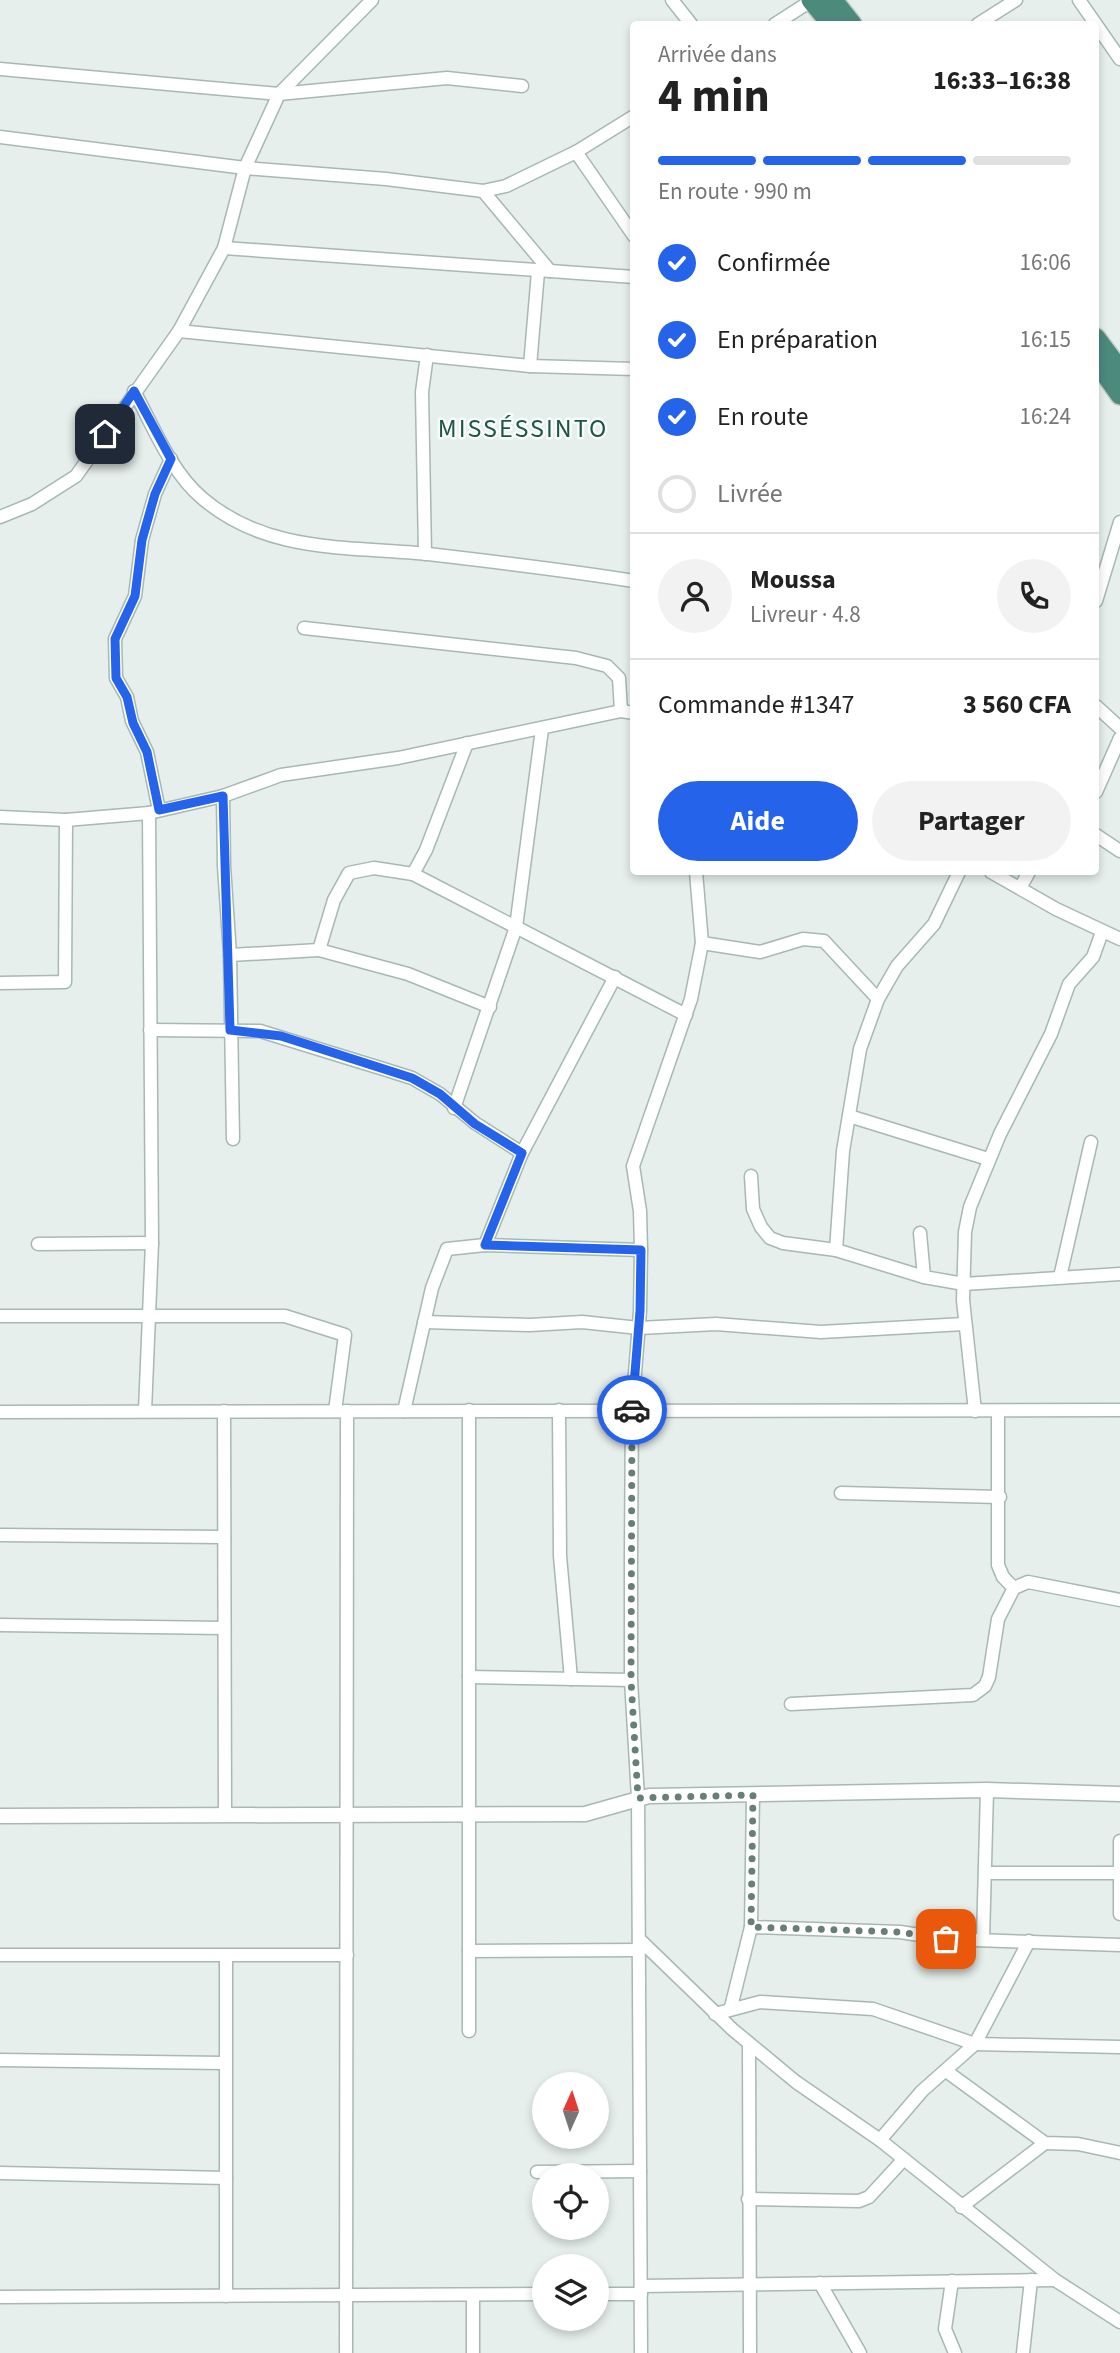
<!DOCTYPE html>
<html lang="fr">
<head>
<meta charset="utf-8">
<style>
  :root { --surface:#fff; --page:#f2f2f2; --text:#222; --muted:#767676; --line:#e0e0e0; --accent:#2563eb }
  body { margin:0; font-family:"Source Sans 3",sans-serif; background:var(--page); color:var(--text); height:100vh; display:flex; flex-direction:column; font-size:26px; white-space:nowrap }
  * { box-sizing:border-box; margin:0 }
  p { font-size:23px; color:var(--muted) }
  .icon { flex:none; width:38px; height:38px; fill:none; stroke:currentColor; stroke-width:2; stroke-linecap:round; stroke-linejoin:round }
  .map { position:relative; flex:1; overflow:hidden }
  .panel { position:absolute; left:630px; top:21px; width:469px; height:854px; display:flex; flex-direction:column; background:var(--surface); border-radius:7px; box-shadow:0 4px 10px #0003 }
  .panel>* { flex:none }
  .needle { width:46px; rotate:3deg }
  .tools { position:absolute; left:532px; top:2072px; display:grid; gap:14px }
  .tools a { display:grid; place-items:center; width:77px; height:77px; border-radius:50%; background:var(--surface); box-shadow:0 4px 10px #0003; font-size:35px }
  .pin { position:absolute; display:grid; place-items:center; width:60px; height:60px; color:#fff; margin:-30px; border-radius:14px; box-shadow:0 4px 10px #0006 }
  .courier { position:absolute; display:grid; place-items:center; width:70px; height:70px; margin:-35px; border:5px solid #2563eb; border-radius:50%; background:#fff; color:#222; box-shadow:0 2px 9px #0007 }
  .summary em { font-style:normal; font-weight:700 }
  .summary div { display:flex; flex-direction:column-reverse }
  .summary { display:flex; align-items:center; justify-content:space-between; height:119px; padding:0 28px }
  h1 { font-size:46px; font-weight:700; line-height:52px }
  .bar { display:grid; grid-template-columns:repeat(4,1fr); gap:10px 7px; align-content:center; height:84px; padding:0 28px }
  .bar i { height:9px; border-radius:5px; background:var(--line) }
  .bar .active { background:var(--accent) }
  .bar p { grid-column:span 4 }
  .line { display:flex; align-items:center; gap:18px; padding:0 28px; border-top:2px solid var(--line) }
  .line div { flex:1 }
  .round { display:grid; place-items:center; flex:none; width:74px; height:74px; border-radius:37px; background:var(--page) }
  ol { padding:0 28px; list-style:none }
  li { display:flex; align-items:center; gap:21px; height:77px }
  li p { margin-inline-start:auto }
  li .icon { padding:7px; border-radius:50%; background:var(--accent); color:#fff; stroke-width:4 }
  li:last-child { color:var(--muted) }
  li i { width:38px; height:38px; border:4px solid var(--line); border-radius:50% }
  .primary-button { display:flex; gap:14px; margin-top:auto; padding:14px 28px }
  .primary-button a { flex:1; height:80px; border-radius:42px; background:var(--accent); color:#fff; font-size:28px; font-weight:700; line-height:80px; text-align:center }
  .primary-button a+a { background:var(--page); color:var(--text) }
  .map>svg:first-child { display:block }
</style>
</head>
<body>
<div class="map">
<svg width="1120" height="2353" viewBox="0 0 1120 2353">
  <rect width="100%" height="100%" fill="#e6efeb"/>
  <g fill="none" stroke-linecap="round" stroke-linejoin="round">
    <g stroke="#a8b8b2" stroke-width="15">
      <g id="minor">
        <path d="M672,0L691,24"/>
        <path d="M1079,0L1120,59"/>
        <path d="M775,24L811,1"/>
        <path d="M978,24L1016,0"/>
        <path d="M0,69L279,94L447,78L522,86"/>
        <path d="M0,137L245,168L386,179L483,191L506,186L576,152L634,116"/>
        <path d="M576,152L634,236"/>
        <path d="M483,191L550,271"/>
        <path d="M224,248L634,277"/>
        <path d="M179,331L530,366L634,369"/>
        <path d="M530,366L538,272"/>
        <path d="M134,391C153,426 171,472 202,498C267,554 349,546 428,554C497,562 565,570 634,581"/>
        <path d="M0,517L32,504L76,476L179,331L224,248L245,168L279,94L372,0"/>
        <path d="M425,554L422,392L427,355"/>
        <path d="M1096,601L1120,522"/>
        <path d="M304,628L576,658L607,666L619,678L621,711"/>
        <path d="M1096,706L1120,728"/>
        <path d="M1096,792L1120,738"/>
        <path d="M223,796L224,866L230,955"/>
        <path d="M159,810L147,752L132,721L127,697L116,678L115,639L135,596L142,540L155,494L171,459"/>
        <path d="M0,817L66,820L149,813L223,796L281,775L398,758L621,711L634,713"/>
        <path d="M1096,835L1120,851"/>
        <path d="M991,872L1056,909L1120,939"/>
        <path d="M413,874L686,1015"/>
        <path d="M1020,888L1029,872"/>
        <path d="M702,943L760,952L803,939L824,941L878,999"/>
        <path d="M319,950L408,974L490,1007"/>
        <path d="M0,983L65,982L66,820"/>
        <path d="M150,1030L260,1031L390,1071L412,1078L440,1094L475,1123L522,1153L615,977"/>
        <path d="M454,1108L516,927L542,729"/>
        <path d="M849,1116L988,1159"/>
        <path d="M233,1139L230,955L319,950L334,900L349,873L374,868L413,874L426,850L467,743"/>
        <path d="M751,1176L753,1209L761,1227L770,1238L783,1243L836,1250L924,1277L964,1284L1120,1274"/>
        <path d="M920,1233L924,1277"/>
        <path d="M38,1244L152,1243"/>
        <path d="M485,1245L522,1153"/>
        <path d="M836,1250L843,1151L860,1049L878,999L897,966L934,924L959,872"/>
        <path d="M1060,1277L1091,1142"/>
        <path d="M0,1316H285L345,1335L335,1411"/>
        <path d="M424,1322L530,1325L582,1322L639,1328L716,1324L821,1332L964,1324"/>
        <path d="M469,1410V2031"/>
        <path d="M559,1410L560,1556L571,1679"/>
        <path d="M145,1411L152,1243L149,813"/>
        <path d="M224,1411L225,1815"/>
        <path d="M404,1411L432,1288L447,1249L485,1245L641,1250"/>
        <path d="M975,1411L963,1300L965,1232L970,1207L1000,1134L1051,1034L1069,984L1093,957L1102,932"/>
        <path d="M0,1412L1120,1410"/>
        <path d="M998,1412V1565L1003,1577L1014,1588"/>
        <path d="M841,1493L1000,1497"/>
        <path d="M0,1535L224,1537"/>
        <path d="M0,1625L224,1628"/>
        <path d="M469,1677L631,1680"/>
        <path d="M791,1704L973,1695L985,1686L989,1677L998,1619L1014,1588L1028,1582L1120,1600"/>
        <path d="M753,1795L751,1927L900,1932L946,1939L1120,1945"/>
        <path d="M1120,1841V1914"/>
        <path d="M985,1873H1118"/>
        <path d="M639,1939L732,2029L796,2082L880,2140L1055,2280L1120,2322"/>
        <path d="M983,1939L987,1790"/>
        <path d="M469,1951L639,1950"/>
        <path d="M0,1955H347"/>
        <path d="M226,1956V2296"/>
        <path d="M731,2007L751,1927"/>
        <path d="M715,2014L760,2002L873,2009L975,2044L1120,2047"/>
        <path d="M749,2044L750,2353"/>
        <path d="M0,2060L224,2063"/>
        <path d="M946,2071L1045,2143L1078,2144L1120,2153"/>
        <path d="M880,2140L922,2091L975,2044L1029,1941"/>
        <path d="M537,2172L640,2171"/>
        <path d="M0,2173L226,2178"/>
        <path d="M748,2199L859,2201L869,2197L904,2159"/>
        <path d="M961,2207L1045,2143"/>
        <path d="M952,2281L945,2329L955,2353"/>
        <path d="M820,2283L860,2353"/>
        <path d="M641,2286L1055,2280"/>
        <path d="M597,2294H641"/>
        <path d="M0,2297L544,2294"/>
        <path d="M346,2353L347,1411"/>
        <path d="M473,2353V2295"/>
        <path d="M641,2353L638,1798L631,1680V1553L632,1410L640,1311L641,1250L640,1211L633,1166L691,999L702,943L696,872"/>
        <path d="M1023,2353L1031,2280"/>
      </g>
    </g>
    <g stroke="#a8b8b2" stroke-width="17">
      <path id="tertiary" d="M0,1816L585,1814L649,1796L987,1790L1120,1794"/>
    </g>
    <g stroke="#c2cac8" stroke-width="22">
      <g id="trunk">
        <path d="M811,0L831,24"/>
        <path d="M833,0L852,24"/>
        <path d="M1096,338L1120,370"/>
        <path d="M1096,361L1120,395"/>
      </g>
    </g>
    <use href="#minor" stroke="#fff" stroke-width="12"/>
    <use href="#tertiary" stroke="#fff" stroke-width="14"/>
    <use href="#trunk" stroke="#4c8a7c" stroke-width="19"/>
  </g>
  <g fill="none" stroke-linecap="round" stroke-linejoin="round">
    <path stroke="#687f78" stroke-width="7" stroke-dasharray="0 12.6" d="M632,1410L631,1680L638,1798L753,1795L751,1927L900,1932L946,1939"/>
    <path stroke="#2563eb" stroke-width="9" d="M105,434L134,391L171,459L155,494L142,540L135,596L115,639L116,678L127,697L133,723L147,752L159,810L223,796L230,1030L281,1036L412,1078L440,1094L475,1124L522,1153L485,1245L641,1250L640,1311L632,1410"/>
  </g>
  <g text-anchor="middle" stroke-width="5" stroke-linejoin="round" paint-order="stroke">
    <g font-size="26" letter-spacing="2" fill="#1f5548" stroke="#f7fbf9">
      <text x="523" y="437">MISSÉSSINTO</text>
    </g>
  </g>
</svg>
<div class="tools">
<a><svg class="needle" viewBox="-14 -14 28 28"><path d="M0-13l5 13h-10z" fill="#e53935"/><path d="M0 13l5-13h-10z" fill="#767676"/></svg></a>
<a><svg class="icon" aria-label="locate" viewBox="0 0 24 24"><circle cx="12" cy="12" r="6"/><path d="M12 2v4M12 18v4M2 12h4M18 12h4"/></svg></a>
<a><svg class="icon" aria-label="layers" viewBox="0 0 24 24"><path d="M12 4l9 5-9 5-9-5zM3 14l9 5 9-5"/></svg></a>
</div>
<div class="pin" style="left:946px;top:1939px;background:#ea580c"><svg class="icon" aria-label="bag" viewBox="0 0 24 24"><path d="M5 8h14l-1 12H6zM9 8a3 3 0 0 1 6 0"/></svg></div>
<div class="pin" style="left:105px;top:434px;background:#1f2937"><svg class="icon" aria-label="home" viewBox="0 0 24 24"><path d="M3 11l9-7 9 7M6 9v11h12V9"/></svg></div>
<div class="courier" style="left:632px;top:1410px"><svg class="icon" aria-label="car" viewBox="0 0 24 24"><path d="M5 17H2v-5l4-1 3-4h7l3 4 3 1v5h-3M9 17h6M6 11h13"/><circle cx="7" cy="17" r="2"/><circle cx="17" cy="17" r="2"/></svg></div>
<section class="panel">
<div class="summary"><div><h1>4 min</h1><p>Arrivée dans</p></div><em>16:33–16:38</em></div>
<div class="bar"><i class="active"></i><i class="active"></i><i class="active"></i><i></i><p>En route · 990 m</p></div>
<ol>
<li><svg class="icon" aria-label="check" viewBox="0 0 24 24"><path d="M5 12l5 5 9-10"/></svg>Confirmée<p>16:06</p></li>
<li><svg class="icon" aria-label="check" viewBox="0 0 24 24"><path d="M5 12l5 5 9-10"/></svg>En préparation<p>16:15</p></li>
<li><svg class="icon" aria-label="check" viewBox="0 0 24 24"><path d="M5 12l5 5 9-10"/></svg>En route<p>16:24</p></li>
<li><i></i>Livrée</li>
</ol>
<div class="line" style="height:126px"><a class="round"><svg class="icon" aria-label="person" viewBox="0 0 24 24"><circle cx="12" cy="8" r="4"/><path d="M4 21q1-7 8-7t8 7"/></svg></a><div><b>Moussa</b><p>Livreur · 4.8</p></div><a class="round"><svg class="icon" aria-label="phone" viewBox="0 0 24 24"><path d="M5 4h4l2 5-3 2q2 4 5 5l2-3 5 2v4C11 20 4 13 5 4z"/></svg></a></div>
<div class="line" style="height:91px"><div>Commande #1347</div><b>3 560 CFA</b></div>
<div class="primary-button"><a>Aide</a><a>Partager</a></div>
</section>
</div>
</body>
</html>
